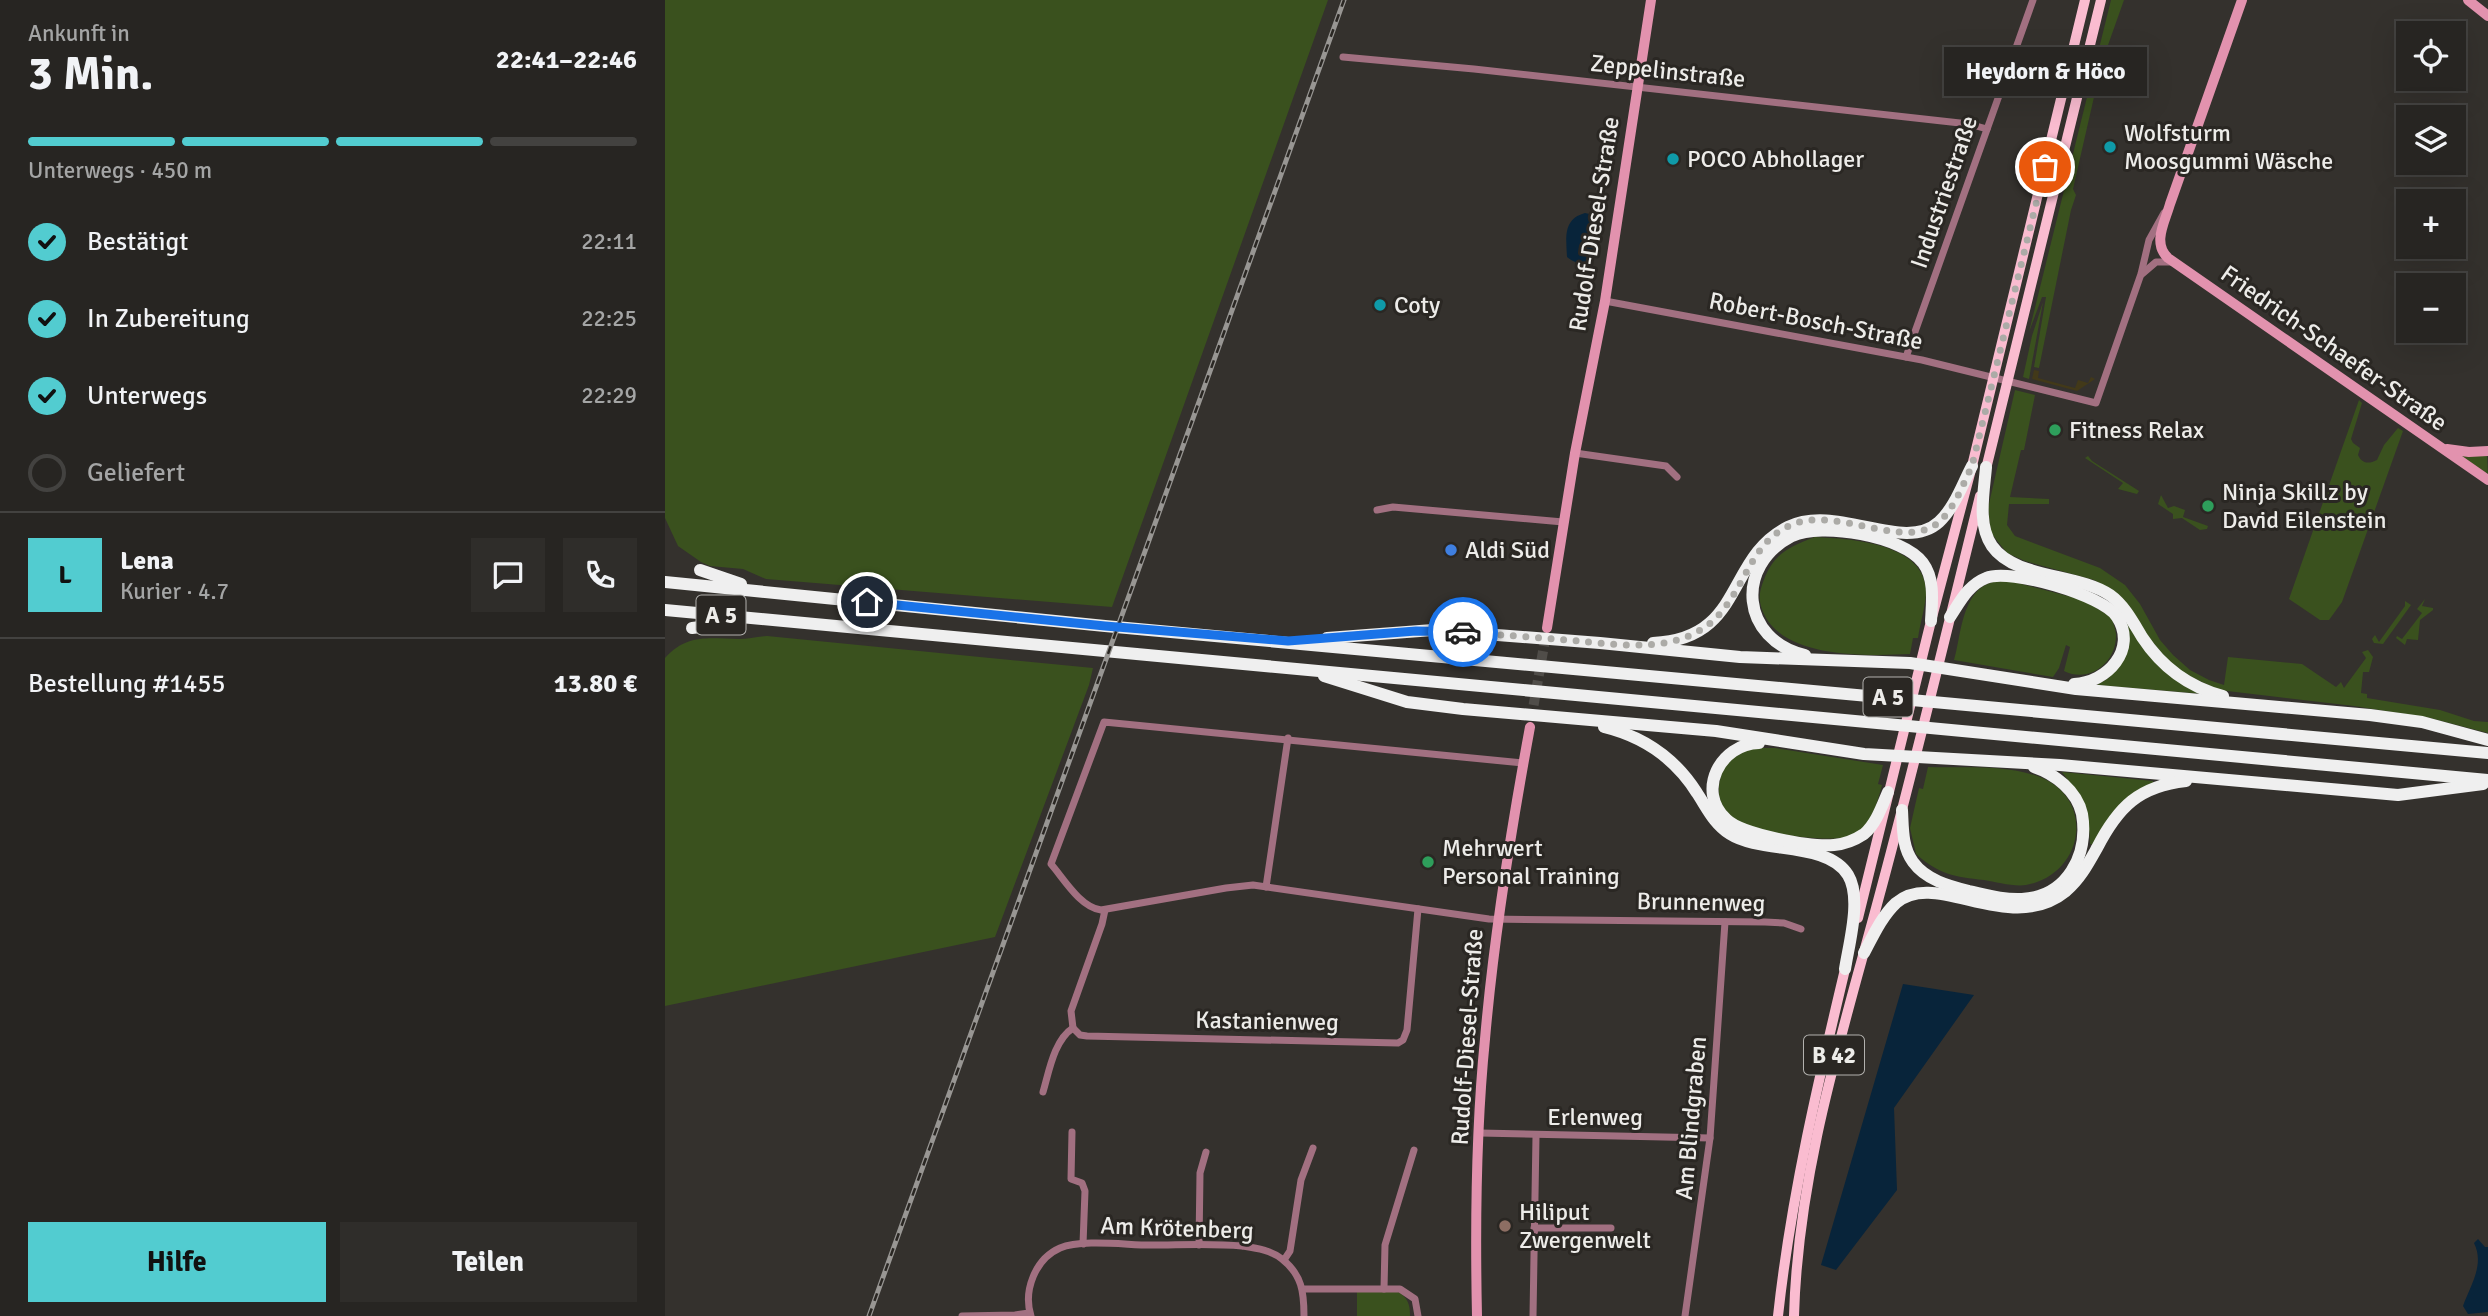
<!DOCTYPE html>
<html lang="de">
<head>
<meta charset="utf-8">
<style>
  :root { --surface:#272522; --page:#2f2d2a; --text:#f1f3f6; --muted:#a4a5a5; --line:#434240; --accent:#52ccd0 }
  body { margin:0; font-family:Signika,sans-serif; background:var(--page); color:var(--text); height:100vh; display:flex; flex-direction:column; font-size:26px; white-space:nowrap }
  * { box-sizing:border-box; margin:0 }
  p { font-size:23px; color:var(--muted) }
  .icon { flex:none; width:38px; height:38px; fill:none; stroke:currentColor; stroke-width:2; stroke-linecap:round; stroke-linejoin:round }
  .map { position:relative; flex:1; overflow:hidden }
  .drawer { display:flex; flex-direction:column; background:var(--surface); width:665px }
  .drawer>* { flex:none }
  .buttons { position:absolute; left:1731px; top:21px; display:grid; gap:14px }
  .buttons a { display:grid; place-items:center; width:70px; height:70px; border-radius:0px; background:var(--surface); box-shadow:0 7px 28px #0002,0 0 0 2px var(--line); font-size:35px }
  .pin { position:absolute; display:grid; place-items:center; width:60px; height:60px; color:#fff; margin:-30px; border:4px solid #fff; border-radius:50%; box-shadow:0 2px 7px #0007 }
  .courier { position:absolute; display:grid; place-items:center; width:70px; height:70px; margin:-35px; border:5px solid #1a73e8; border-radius:50%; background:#fff; color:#222; box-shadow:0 2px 9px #0007 }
  .bubble { position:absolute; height:49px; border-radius:0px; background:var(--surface); box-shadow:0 7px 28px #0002,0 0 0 2px var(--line); font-size:23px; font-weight:700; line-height:49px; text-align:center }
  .head em { font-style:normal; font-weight:700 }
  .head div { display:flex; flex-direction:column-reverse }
  .head { display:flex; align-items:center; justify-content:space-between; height:119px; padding:0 28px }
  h1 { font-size:46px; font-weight:700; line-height:52px }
  .bar { display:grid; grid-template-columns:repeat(4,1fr); gap:10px 7px; align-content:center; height:84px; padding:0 28px }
  .bar i { height:9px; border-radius:5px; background:var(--line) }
  .bar .selected { background:var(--accent) }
  .bar p { grid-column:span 4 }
  .line { display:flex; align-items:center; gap:18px; padding:0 28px; border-top:2px solid var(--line) }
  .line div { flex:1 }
  .round { display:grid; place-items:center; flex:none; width:74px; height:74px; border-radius:0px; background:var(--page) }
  ol { padding:0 28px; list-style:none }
  li { display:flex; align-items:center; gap:21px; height:77px }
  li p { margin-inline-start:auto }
  li .icon { padding:7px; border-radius:50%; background:var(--accent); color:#111; stroke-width:4 }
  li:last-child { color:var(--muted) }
  li i { width:38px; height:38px; border:4px solid var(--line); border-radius:50% }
  .cta { display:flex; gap:14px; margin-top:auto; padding:14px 28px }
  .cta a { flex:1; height:80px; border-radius:0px; background:var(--accent); color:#111; font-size:28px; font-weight:700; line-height:80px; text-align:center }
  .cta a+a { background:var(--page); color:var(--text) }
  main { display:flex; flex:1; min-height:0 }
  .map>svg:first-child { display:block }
</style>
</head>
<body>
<main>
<section class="drawer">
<div class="head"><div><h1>3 Min.</h1><p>Ankunft in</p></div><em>22:41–22:46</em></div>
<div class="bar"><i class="selected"></i><i class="selected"></i><i class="selected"></i><i></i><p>Unterwegs · 450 m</p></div>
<ol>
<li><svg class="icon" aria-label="check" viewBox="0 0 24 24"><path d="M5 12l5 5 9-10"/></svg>Bestätigt<p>22:11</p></li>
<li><svg class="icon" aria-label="check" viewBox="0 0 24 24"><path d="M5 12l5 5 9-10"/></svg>In Zubereitung<p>22:25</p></li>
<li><svg class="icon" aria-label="check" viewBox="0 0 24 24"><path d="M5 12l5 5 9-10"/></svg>Unterwegs<p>22:29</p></li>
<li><i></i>Geliefert</li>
</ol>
<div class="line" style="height:126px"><b class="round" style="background:var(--accent);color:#111">L</b><div><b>Lena</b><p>Kurier · 4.7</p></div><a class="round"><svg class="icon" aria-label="chat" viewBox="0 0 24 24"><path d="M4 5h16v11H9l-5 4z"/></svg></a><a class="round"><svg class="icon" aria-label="phone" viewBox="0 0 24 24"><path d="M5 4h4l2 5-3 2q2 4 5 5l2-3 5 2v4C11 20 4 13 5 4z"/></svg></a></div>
<div class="line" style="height:91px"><div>Bestellung #1455</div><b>13.80 €</b></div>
<div class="cta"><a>Hilfe</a><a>Teilen</a></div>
</section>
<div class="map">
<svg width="1823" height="1316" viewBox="0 0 1823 1316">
  <rect width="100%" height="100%" fill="#34312d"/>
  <g fill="#3a511e">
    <path d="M0,0H663L447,607L101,579L78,569L45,566L36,562L13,546L0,518Z"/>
    <path d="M1446,0H1459L1437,62L1408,189L1411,195L1406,210L1374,368L1369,367L1381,297H1377L1364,332Z"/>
    <path d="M1378,302L1364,379L1358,377L1367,336Z"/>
    <path d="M1350,390L1370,395L1359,450H1356L1345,497L1384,499V504H1344L1342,525L1350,536L1435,568L1460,585L1475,604L1495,640L1508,655L1525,670L1544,680L1559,685L1563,657L1637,664L1671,687L1676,682L1679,688L1701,658L1697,652L1703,650L1708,657L1704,672H1698L1696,693L1702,694V698L1775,710L1809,721L1823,722V733L1765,718L1689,706L1554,690L1516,672L1500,658L1447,590L1429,580L1360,561L1342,553L1326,533L1323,508Z"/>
    <path d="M1694,400L1697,403L1686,439L1688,443L1695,448L1693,455C1697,464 1704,464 1712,460L1719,445L1733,428L1738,431L1677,602L1664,620H1655L1624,599Z"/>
    <path d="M1822,454L1823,474L1797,457V455Z"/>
    <path d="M1423,456L1427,461L1474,491L1472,494L1453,489L1458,483L1420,458Z"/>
    <path d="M1496,495L1503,508L1509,506L1520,510L1518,517L1543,526L1542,529L1535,530L1517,518L1508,519V514L1493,504Z"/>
    <path d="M1150,537C1186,539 1263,543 1261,594C1260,608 1255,624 1253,638H1248L1245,654C1204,656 1129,658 1103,621C1096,610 1092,599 1097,585C1107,555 1121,548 1150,537Z"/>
    <path d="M1345,581L1418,600L1446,617C1448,622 1450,628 1451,634C1452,662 1425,684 1399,671L1405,647L1401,645L1394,668L1388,677L1289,660C1296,638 1296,590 1328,582C1333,580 1340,581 1345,581Z"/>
    <path d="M1760,599L1757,606L1768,608V610L1755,620L1753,640L1742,639L1740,645L1731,638L1732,636L1737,639L1757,613L1752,609Z"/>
    <path d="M1740,601L1746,605L1718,644L1709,643L1707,639L1710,635L1714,642L1740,606Z"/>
    <path d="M1459,617L1539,694L1432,685L1445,677Z"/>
    <path d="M102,636L428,668L424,685L330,937L0,1006V658C23,633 44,639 74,639C83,639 92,637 102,636Z"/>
    <path d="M1086,748H1110L1218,765L1213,784L1217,785C1212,803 1207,825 1189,835C1169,845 1086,832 1069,819C1059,811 1052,798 1054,786C1058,761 1065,759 1086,748Z"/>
    <path d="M1263,767C1299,768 1341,764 1375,777C1432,800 1418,875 1361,885C1349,887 1331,882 1319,880C1290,877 1273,874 1251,854L1245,828L1254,788L1258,789Z"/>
    <path d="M1397,772L1488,781V785C1455,804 1445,810 1428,845L1425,844C1425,813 1415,795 1397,772Z"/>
    <path d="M732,1291C743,1298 745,1304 745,1316H692V1292Z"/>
  </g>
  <path fill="#423919" d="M1369,370L1374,371L1373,378L1410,388L1413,380L1423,383L1426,377L1430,379L1412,391L1367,379Z"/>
  <g fill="#08243a">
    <path d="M920,213C926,214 932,216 934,222C937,227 935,233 935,239C931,259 923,273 902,257C901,237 898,219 920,213Z"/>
    <path d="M1238,984L1309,995L1229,1108L1232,1190L1171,1270L1156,1265Z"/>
    <path d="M1813,1239L1820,1247H1823V1312L1803,1314L1798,1306C1805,1286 1820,1265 1809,1243Z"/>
  </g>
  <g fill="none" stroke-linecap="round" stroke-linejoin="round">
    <path stroke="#504d49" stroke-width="10" stroke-dasharray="10 5" stroke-linecap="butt" d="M866,720L881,634"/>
    <g stroke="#a27081" stroke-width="7">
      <path d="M678,57L809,69L1304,124L1322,129"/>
      <path d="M1477,274L1491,262H1509"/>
      <path d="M940,301L1257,360L1431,403L1476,274L1484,240L1499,213"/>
      <path d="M1241,357L1368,0"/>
      <path d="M910,453L1001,466L1012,477"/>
      <path d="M712,510L728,507L898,522"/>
      <path d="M858,763L439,722L386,864C399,879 415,907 436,910L561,888L588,885L824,919L1100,922L1119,923L1136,929"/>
      <path d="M601,887L623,738"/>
      <path d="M408,1028L415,1035L422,1036L733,1043L738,1040L742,1030L753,909"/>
      <path d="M408,1028L406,1011L437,924L440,910"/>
      <path d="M378,1092C384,1072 389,1040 408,1028"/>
      <path d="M407,1132L406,1179L417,1183L420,1191L418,1244"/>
      <path d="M815,1133L1045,1138"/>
      <path d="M869,1228H946"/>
      <path d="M534,1245L535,1173L541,1152"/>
      <path d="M619,1260L625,1251L636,1180L648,1148"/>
      <path d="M638,1289H735L750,1299L753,1316"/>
      <path d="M719,1289L720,1245L749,1150"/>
      <path d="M297,1316L350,1315L364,1313"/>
      <path d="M366,1316C358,1291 370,1259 395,1248C417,1239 461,1245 485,1245C515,1245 547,1243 577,1246C590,1248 606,1250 617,1259C637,1275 639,1292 639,1316"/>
      <path d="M868,1316L871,1136"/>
      <path d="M1020,1316L1045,1138L1060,922"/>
    </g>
    <g stroke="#e292ae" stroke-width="10">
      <path d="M1577,0L1505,204C1500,222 1487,243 1503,258L1823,480"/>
      <path d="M1803,0L1823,16"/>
      <path d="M1782,449L1804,452L1823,451"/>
      <path d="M882,628L910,453L940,301L986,0"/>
      <path d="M812,1316C810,1225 811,1129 820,1039C829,934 846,830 865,727"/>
    </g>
    <g stroke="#fabcd0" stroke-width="10">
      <path d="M1320,473L1436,0"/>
      <path d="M1193,918L1266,621L1307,466L1420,0"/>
      <path d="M1113,1316C1126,1196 1154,1078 1182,961"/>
      <path d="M1129,1316C1133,1171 1177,1035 1214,897C1250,764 1282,630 1315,496"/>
    </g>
    <g stroke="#efefef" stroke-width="12">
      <path d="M1321,467C1319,492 1312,524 1327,546C1350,579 1413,573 1445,595C1459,605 1468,622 1477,637C1496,666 1524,687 1558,696"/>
      <path d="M35,570L76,584"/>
      <path d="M0,582L440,626L1823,753"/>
      <path d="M0,610L1823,780"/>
      <path d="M1285,617C1295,602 1303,585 1321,578C1345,568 1438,595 1452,617C1473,649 1442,683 1409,684"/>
      <path d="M27,628L69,623"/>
      <path d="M662,638L768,630L935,643L1075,657L1245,663L1411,689L1705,715L1757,722L1823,740"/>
      <path d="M988,643C1080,639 1060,558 1123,527C1172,503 1239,554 1274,522C1290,507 1297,485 1307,466"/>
      <path d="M1140,655C1076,640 1069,566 1127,536C1156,522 1239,536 1258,563C1270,579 1267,602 1266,621"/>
      <path d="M659,676L742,702L798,709L1051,731L1199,754L1395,765L1733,795L1818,784"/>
      <path d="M939,727C980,737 1010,758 1032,793C1042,808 1049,824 1065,834C1096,854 1162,841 1183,875C1197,898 1184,943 1180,969"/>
      <path d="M1094,743C1055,744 1031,791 1061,819C1077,835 1147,847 1169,845C1180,844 1190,840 1199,834C1211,824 1217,806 1223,792"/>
      <path d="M1237,810C1238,828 1237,847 1248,862C1261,880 1284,886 1304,891C1322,895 1339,900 1357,899C1402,897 1424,855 1417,814C1412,791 1390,774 1369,767"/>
      <path d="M1199,953C1208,936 1217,916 1231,903C1271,868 1344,937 1401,891C1415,879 1423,864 1432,848C1453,807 1474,786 1521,781"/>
    </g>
    <g stroke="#989693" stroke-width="5">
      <path id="rail" d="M204,1316L679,0"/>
    </g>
    <use href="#rail" stroke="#2a2723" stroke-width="2.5" stroke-dasharray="8" stroke-linecap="butt"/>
  </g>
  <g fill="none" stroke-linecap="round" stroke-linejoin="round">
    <path stroke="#acaba7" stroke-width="7" stroke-dasharray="0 12.6" d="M798,632C837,635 876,638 914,641C943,644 976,648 1004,642C1025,638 1045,627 1058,610C1083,579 1089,538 1131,523C1176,508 1242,552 1275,521C1290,507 1298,484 1307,466L1380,167"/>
    <path stroke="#1a73e8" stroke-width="9" d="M202,602L440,626L623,641L751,631L798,632"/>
  </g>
  <g fill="#0f9aa8" stroke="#2a2723" stroke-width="2.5">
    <circle cx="1445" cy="147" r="7"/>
    <circle cx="1008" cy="159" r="7"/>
    <circle cx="715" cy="305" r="7"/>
  </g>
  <g fill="#2e9e5b" stroke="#2a2723" stroke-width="2.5">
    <circle cx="1390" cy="430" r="7"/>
    <circle cx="1543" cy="506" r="7"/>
    <circle cx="763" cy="862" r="7"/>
  </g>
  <circle fill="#3f7fe0" stroke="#2a2723" stroke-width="2.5" cx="786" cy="550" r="7"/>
  <circle fill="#8d6e63" stroke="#2a2723" stroke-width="2.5" cx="840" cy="1226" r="7"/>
  <g text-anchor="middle" stroke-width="6" stroke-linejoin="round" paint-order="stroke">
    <g fill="#2a2723" stroke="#b2b1ae" stroke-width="2">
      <rect x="31.5" y="595.5" width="49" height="39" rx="5"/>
      <rect x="1198.5" y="677.5" width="49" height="39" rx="5"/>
      <rect x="1139" y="1035.5" width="60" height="39" rx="5"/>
    </g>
    <g font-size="23" font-weight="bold" fill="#edece9">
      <text x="56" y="623">A 5</text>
      <text x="1223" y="705">A 5</text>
      <text x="1169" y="1063">B 42</text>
    </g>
    <g font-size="24" fill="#edece9" stroke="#2a2723">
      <text transform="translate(1003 71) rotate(6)" y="8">Zeppelinstraße</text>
      <text transform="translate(1279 192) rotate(-71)" y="8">Industriestraße</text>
      <text transform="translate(929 224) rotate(-81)" y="8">Rudolf-Diesel-Straße</text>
      <text transform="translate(1151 321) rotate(11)" y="8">Robert-Bosch-Straße</text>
      <text transform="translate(1669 348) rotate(35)" y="8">Friedrich-Schaefer-Straße</text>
      <text transform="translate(1036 902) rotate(1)" y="8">Brunnenweg</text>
      <text transform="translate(602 1021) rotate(1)" y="8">Kastanienweg</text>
      <text transform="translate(802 1037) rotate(-86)" y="8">Rudolf-Diesel-Straße</text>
      <text x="930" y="1125">Erlenweg</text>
      <text transform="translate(1026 1118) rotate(-85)" y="8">Am Blindgraben</text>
      <text transform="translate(512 1228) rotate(2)" y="8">Am Krötenberg</text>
    </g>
    <g font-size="24" fill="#edece9" stroke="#2a2723" text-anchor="start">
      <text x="1459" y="141">Wolfsturm<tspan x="1459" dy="28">Moosgummi Wäsche</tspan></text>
      <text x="1022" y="167">POCO Abhollager</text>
      <text x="729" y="313">Coty</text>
      <text x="1404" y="438">Fitness Relax</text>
      <text x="1557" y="500">Ninja Skillz by<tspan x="1557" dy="28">David Eilenstein</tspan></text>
      <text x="800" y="558">Aldi Süd</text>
      <text x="777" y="856">Mehrwert<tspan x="777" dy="28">Personal Training</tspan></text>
      <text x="854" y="1220">Hiliput<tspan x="854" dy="28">Zwergenwelt</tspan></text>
    </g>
  </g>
</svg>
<div class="buttons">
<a><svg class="icon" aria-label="locate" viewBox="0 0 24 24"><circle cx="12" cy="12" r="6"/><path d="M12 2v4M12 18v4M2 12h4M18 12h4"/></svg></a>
<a><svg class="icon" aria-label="layers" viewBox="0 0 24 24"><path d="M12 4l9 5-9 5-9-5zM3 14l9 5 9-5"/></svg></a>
<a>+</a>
<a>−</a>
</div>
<div class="pin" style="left:1380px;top:167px;background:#ea580c"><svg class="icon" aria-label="bag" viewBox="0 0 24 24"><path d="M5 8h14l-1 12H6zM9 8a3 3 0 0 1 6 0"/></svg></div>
<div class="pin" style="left:202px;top:602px;background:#1f2937"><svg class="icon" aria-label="home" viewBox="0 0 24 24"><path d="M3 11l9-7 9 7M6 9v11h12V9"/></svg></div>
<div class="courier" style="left:798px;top:632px"><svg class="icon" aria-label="car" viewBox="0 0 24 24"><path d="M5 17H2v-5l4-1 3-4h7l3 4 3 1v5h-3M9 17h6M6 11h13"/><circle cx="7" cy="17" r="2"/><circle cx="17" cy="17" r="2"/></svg></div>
<div class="bubble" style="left:1279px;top:47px;width:203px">Heydorn &amp; Höco</div>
</div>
</main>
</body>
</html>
